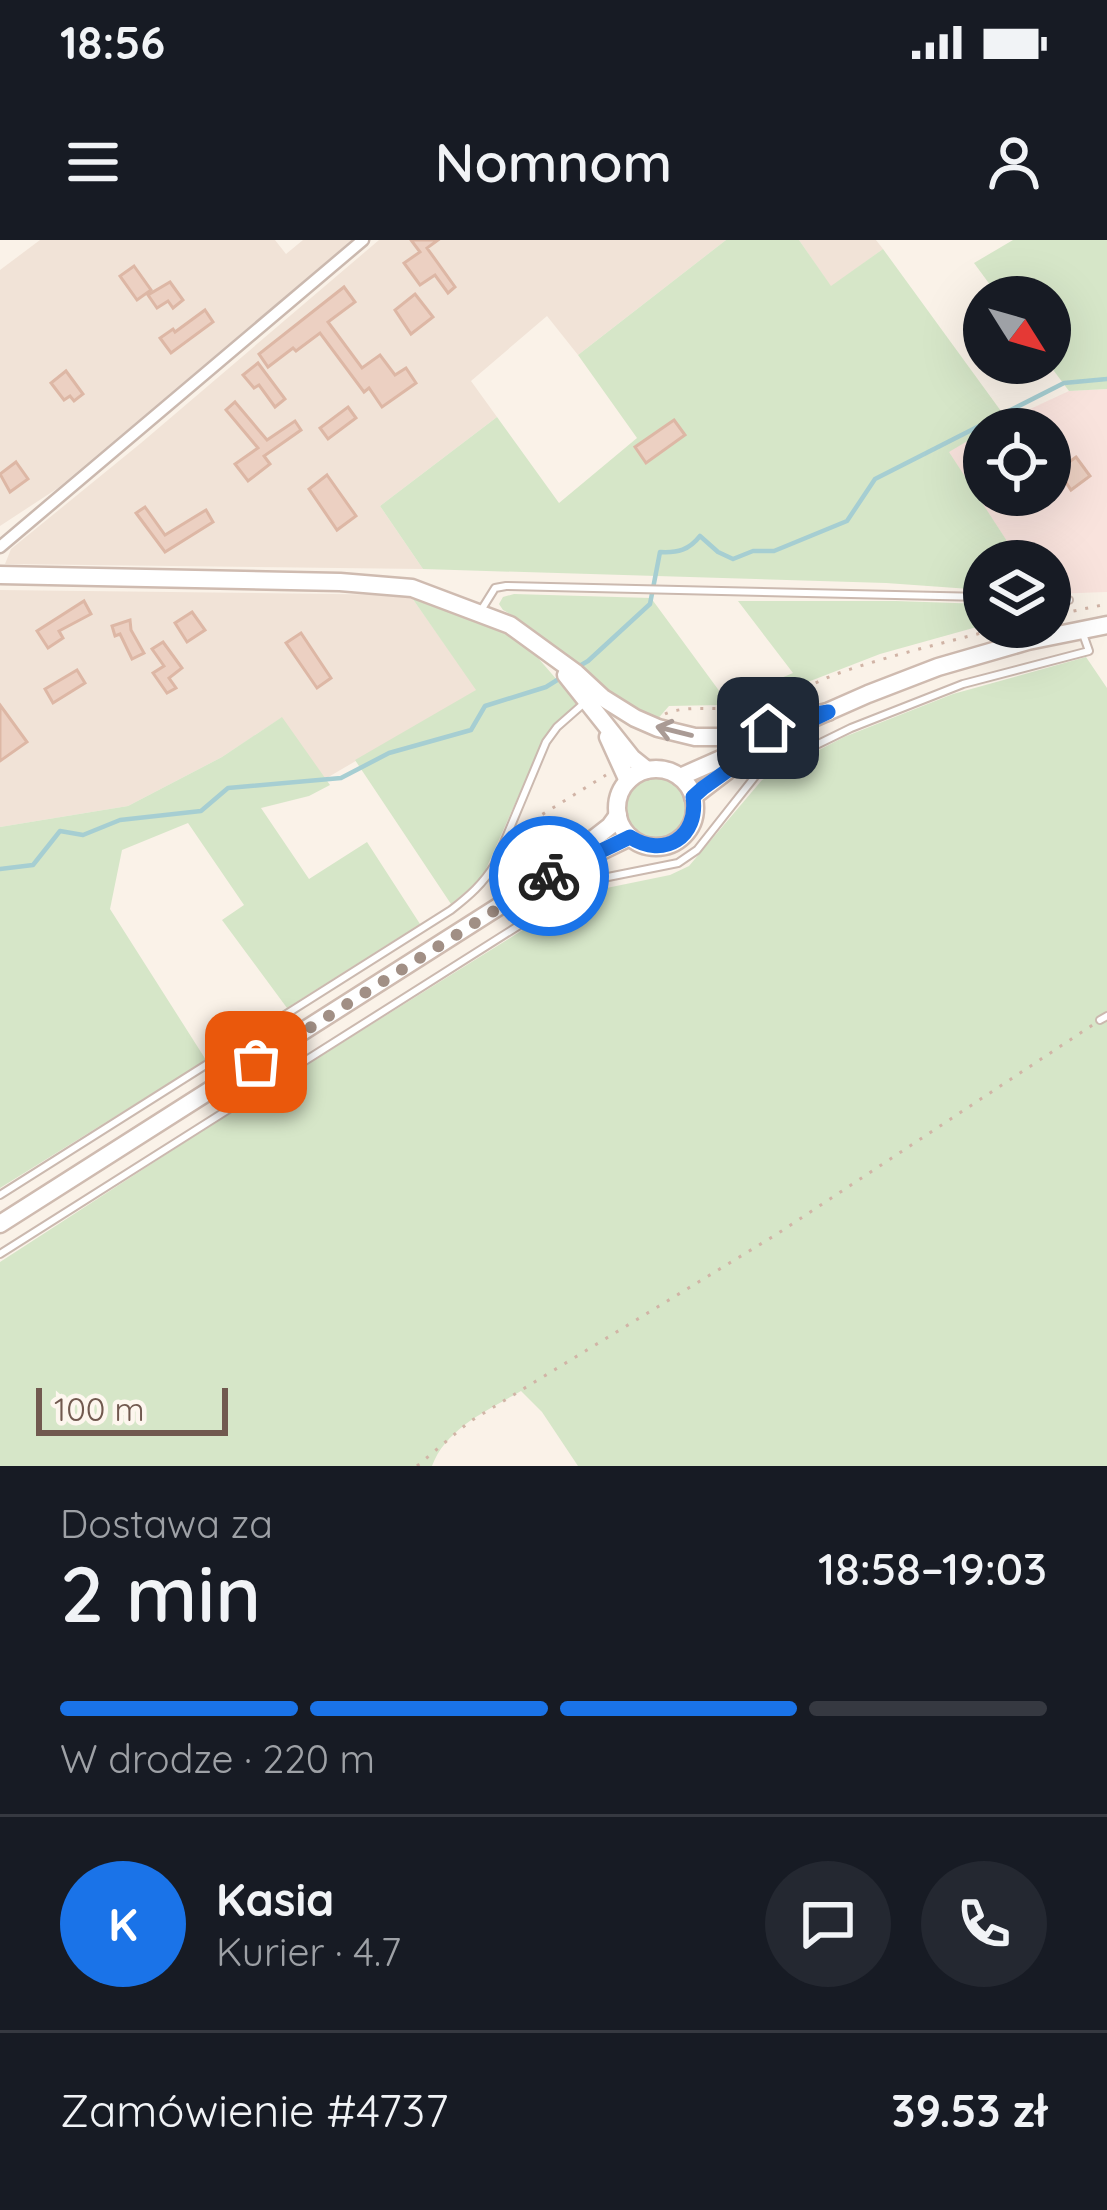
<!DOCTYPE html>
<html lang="pl">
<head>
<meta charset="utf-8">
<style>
  :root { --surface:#171b24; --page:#242831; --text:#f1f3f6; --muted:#9ea1a6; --line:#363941; --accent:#1a73e8 }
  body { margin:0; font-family:Quicksand,sans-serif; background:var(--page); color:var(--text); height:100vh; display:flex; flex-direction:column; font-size:45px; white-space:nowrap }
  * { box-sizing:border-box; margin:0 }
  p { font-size:39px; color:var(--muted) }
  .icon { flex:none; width:66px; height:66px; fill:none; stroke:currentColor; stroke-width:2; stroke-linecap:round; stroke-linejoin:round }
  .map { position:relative; height:1226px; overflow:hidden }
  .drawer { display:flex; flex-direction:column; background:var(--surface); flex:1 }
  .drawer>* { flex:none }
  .needle { width:78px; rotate:127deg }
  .fabs { position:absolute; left:963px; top:36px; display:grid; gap:24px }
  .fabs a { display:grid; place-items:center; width:108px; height:108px; border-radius:50%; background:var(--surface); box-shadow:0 12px 48px #0002; font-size:60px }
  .scale { position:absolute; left:36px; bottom:30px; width:192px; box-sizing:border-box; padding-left:12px; border:6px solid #71594f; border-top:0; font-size:33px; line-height:42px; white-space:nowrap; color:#71594f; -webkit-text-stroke:9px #fdf6ee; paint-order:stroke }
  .pin { position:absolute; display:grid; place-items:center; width:102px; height:102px; color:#fff; margin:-51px; border-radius:24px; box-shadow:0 6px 18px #0006 }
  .courier { position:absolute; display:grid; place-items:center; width:120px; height:120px; margin:-60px; border:9px solid #1a73e8; border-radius:50%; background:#fff; color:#222; box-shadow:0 3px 15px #0007 }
  .summary em { font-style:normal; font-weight:600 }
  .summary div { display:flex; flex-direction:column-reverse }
  .summary { display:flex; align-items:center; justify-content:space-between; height:204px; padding:0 60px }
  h1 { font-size:78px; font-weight:600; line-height:90px }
  .bar { display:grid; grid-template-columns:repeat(4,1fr); gap:18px 12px; align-content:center; height:144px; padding:0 60px }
  .bar i { height:15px; border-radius:9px; background:var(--line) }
  .bar .selected { background:var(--accent) }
  .bar p { grid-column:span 4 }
  .line { display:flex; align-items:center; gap:30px; padding:0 60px; border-top:3px solid var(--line) }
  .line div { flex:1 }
  .round { display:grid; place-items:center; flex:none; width:126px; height:126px; border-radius:63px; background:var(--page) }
  .status { display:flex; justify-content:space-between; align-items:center; height:84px; padding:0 60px; background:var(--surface); direction:ltr }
  .status svg { height:33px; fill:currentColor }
  header { display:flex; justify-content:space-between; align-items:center; height:156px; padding:0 60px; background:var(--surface); font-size:54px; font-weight:600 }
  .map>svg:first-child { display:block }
</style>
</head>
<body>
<div class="status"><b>18:56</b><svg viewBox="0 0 49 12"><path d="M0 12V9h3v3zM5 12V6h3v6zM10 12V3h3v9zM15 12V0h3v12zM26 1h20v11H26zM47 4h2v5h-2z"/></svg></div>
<header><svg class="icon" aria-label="menu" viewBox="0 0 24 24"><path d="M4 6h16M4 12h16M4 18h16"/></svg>Nomnom<svg class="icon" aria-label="person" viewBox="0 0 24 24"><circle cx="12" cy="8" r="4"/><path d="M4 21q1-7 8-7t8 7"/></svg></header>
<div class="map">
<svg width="1107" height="1226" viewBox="0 0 1107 1226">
  <rect width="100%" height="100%" fill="#faf2e8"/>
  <g fill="#f1e3d7">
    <path d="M40,0H275L286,14L303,0H352L58,248L0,286V30Z"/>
    <path d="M379,0H726L578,115L547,76L471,141L497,177L380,266L423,329L5,324L11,309L141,203Z"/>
    <path d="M799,0H876L883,9L831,47Z"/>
    <path d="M0,350L410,355L477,450L325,539L281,478L222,517L128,566L0,587Z"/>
  </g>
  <path fill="#f9e3dd" d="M1107,149V352L1050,354V321H1020L948,212L984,191V255H1050V189H987L1069,151Z"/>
  <g fill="#d6e6c8">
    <path d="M726,0H799L831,46L883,9L1006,178L949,212L1020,321H984V350L886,343L423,329L380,266L497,177L559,263L637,198L578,115Z"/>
    <path d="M1013,0H1107V149L1069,151L1048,123L1050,57H999L974,23Z"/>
    <path d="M514,354L651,358L720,452L755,449L793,433L738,361H896L984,364V385L880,414L759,461L722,465L669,466L655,482C598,452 559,401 503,370L499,364L503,357Z"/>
    <path d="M410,355L505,390L532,411L577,463L546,494L482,638L451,664L355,520L476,450Z"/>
    <path d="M1086,417L1107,448V1226H578L542,1172L521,1151C488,1170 446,1188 432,1226H0V1022L236,869L582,653L670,635L689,626L762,540L844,497L953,454Z"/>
    <path d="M282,477L330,545L309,556L261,568L309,639L367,602L420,684L287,768L222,680L244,665L188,583L122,610L110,669L206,820L0,948V587L128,566L222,517Z"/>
    <circle cx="656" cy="568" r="31"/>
  </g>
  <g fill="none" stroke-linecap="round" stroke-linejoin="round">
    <g stroke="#a6ced2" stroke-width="4.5">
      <path d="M576,428L588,421L650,364L660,312C678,313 689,310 700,296L718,312L733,319L753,311H774L847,281L875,239L1064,143L1107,139"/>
      <path d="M0,629L33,625L60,591L83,595L120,580L201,571L228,548L341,538L389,513L471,490L485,466L546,447L562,437"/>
    </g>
  </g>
  <g fill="#ecd0c2" stroke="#ddb7a5" stroke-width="3">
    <path d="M411,0H438L427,8L455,47L448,53L435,35L420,45L404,23L420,12Z"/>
    <path d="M134,26L151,50L137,60L120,36Z"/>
    <path d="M170,42L183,60L173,68L168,61L157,68L148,55Z"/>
    <path d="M344,47L355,62L328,82L362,128L380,115L395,135L406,128L416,143L382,167L369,148L364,152L320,93L296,111L293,108L268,127L259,114Z"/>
    <path d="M415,54L433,77L411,94L395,70Z"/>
    <path d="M205,70L213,82L171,113L160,98L173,89L175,92Z"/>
    <path d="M258,123L285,159L275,167L259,145L254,148L243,135Z"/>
    <path d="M66,131L83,154L74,161L70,156L64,160L51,143Z"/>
    <path d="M235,162L267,200L295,181L301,190L264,216L270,224L248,241L235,224L258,208L226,170Z"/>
    <path d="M348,167L356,178L328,199L320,188Z"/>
    <path d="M674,180L685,195L646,223L635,207Z"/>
    <path d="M1076,217L1090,236L1071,250L1058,230Z"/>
    <path d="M16,222L28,239L10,252L0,234Z"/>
    <path d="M327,235L356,276L337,290L309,249Z"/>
    <path d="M145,267L165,295L206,270L213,282L165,312L136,273Z"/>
    <path d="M84,361L91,374L59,391L63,398L48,408L37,391Z"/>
    <path d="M192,372L205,390L187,402L175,383Z"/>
    <path d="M130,380L131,390L144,413L132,419L120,394L115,396L112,386Z"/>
    <path d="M301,393L331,438L317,448L286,403Z"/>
    <path d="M163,402L182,428L169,438L176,448L167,453L153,433L164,426L152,409Z"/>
    <path d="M77,430L85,443L53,463L45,449Z"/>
    <path d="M0,465L27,502L0,521Z"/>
  </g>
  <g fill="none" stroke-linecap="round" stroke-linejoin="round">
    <g stroke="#cbb9af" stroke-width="10">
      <g id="lane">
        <path d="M1050,360H1069"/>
        <path d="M480,372L495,348L506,346L984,357"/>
        <path d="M1100,780L1107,776"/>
        <path d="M0,955L451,670C469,656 483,644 495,624L546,502L557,487L582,465"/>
        <path d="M0,1014L578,648L603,638L678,623L697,610L757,534L851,488L963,444L1089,411L1083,394"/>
      </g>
    </g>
    <g stroke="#cbb9af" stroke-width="15">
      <path id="street" d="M0,307L363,0"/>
    </g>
    <g stroke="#cfbbb0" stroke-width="21">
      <g id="secondary">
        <path d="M0,335L340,342L412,348L510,385L576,433L603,458L635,478L658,488L695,497H731L768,487L786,480L828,472"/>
        <path d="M566,435L632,518L647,530"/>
        <path d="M608,497L628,541"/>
        <circle cx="656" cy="568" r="39"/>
        <path d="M680,537L868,454L938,427L1028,401L1107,385"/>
        <path d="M693,557L740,521"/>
        <path d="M566,628L630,597"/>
        <path d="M0,984L542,639L610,586L618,575"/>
      </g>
    </g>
    <g stroke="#d1b4a6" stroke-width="3" stroke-dasharray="3 9" stroke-linecap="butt">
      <path d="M1050,376L1107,364"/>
      <path d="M665,474C689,463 728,473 756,466C787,459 813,442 842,432C894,414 949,402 1003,387"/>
      <path d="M522,587L606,535"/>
      <path d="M417,1226L469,1182L777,994L1094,784"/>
    </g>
    <use href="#lane" stroke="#fff" stroke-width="6"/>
    <use href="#street" stroke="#fff" stroke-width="10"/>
    <use href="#secondary" stroke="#fff" stroke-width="16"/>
  </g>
  <defs><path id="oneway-shaft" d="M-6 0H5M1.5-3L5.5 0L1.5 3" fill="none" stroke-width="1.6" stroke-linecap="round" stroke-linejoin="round" transform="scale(3)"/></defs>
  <use stroke="#aa9b95" href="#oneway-shaft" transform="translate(674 491) rotate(-166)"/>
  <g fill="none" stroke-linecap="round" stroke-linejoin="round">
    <path stroke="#a18f85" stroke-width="12" stroke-dasharray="0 21.6" d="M256,822L549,636"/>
    <path stroke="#1a73e8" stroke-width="15" d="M549,636L630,597C664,619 699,597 693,557L703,548L773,498L828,472L786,479L768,488"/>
  </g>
</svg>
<div class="fabs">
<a><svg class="needle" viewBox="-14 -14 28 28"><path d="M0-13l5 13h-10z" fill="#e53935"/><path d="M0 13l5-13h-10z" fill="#9ea1a6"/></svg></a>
<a><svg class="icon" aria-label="locate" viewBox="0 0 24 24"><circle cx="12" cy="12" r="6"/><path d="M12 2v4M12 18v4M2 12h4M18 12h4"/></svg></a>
<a><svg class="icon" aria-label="layers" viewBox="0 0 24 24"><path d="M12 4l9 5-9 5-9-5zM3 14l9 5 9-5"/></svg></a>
</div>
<div class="scale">100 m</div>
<div class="pin" style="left:256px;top:822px;background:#ea580c"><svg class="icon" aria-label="bag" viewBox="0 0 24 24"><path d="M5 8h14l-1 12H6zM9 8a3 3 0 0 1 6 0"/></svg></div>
<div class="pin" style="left:768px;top:488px;background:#1f2937"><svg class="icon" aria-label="home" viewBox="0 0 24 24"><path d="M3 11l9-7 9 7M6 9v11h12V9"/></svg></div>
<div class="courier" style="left:549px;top:636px"><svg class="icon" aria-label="bike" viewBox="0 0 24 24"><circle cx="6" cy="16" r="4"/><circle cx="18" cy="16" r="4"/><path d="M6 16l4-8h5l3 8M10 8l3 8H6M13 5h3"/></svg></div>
</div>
<section class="drawer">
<div class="summary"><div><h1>2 min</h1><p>Dostawa za</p></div><em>18:58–19:03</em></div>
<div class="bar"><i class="selected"></i><i class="selected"></i><i class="selected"></i><i></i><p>W drodze · 220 m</p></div>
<div class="line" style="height:216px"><b class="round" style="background:var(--accent);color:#fff">K</b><div><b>Kasia</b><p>Kurier · 4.7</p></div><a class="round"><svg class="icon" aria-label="chat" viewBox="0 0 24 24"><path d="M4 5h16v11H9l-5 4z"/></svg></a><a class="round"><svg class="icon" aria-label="phone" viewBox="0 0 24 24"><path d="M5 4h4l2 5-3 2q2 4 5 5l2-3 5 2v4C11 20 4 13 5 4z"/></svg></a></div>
<div class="line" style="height:156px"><div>Zamówienie #4737</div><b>39.53 zł</b></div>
</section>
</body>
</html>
